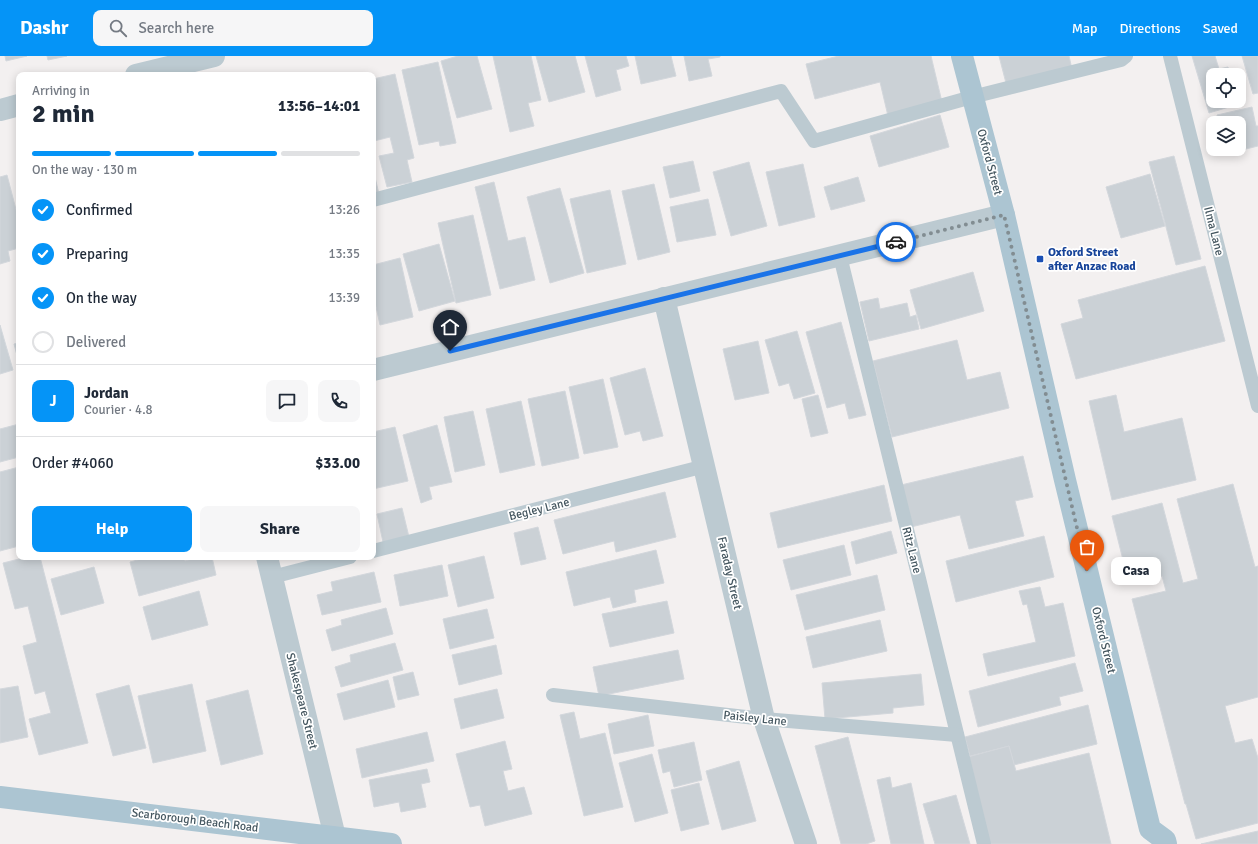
<!DOCTYPE html>
<html lang="en">
<head>
<meta charset="utf-8">
<style>
  :root { --surface:#fff; --page:#f6f6f7; --text:#1f2937; --muted:#747a83; --line:#e0e1e3; --accent:#0594f7 }
  body { margin:0; font-family:Signika,sans-serif; background:var(--page); color:var(--text); height:100vh; display:flex; flex-direction:column; font-size:15px; white-space:nowrap }
  * { box-sizing:border-box; margin:0 }
  p { font-size:13px; color:var(--muted) }
  .icon { flex:none; width:22px; height:22px; fill:none; stroke:currentColor; stroke-width:2; stroke-linecap:round; stroke-linejoin:round }
  .map { position:relative; flex:1; overflow:hidden }
  .panel { position:absolute; left:16px; top:16px; width:360px; height:488px; display:flex; flex-direction:column; background:var(--surface); border-radius:8px; box-shadow:0 2px 10px #0003 }
  .panel>* { flex:none }
  .fabs { position:absolute; left:1206px; top:12px; display:grid; gap:8px }
  .fabs a { display:grid; place-items:center; width:40px; height:40px; border-radius:8px; background:var(--surface); box-shadow:0 2px 10px #0003; font-size:20px }
  .pin { position:absolute; display:grid; place-items:center; width:34px; height:34px; color:#fff; margin:-41px -17px; border-radius:50% 50% 50% 0; rotate:-45deg; box-shadow:0 0 4px #0007 }
  .pin .icon { rotate:45deg }
  .courier { position:absolute; display:grid; place-items:center; width:40px; height:40px; margin:-20px; border:3px solid #1a73e8; border-radius:50%; background:#fff; color:#222; box-shadow:0 1px 5px #0007 }
  .bubble { position:absolute; height:28px; border-radius:8px; background:var(--surface); box-shadow:0 2px 10px #0003; font-size:13px; font-weight:800; line-height:28px; text-align:center }
  .head em { font-style:normal; font-weight:800 }
  .head div { display:flex; flex-direction:column-reverse }
  .head { display:flex; align-items:center; justify-content:space-between; height:68px; padding:0 16px }
  h1 { font-size:26px; font-weight:800; line-height:30px }
  .bar { display:grid; grid-template-columns:repeat(4,1fr); gap:6px 4px; align-content:center; height:48px; padding:0 16px }
  .bar i { height:5px; border-radius:3px; background:var(--line) }
  .bar .selected { background:var(--accent) }
  .bar p { grid-column:span 4 }
  .line { display:flex; align-items:center; gap:10px; padding:0 16px; border-top:1px solid var(--line) }
  .line div { flex:1 }
  .round { display:grid; place-items:center; flex:none; width:42px; height:42px; border-radius:8px; background:var(--page) }
  ol { padding:0 16px; list-style:none }
  li { display:flex; align-items:center; gap:12px; height:44px }
  li p { margin-inline-start:auto }
  li .icon { padding:4px; border-radius:50%; background:var(--accent); color:#fff; stroke-width:4 }
  li:last-child { color:var(--muted) }
  li i { width:22px; height:22px; border:2px solid var(--line); border-radius:50% }
  .cta { display:flex; gap:8px; margin-top:auto; padding:8px 16px }
  .cta a { flex:1; height:46px; border-radius:8px; background:var(--accent); color:#fff; font-size:16px; font-weight:800; line-height:46px; text-align:center }
  .cta a+a { background:var(--page); color:var(--text) }
  header { display:flex; align-items:center; gap:24px; box-sizing:border-box; height:56px; padding:0 20px; background:var(--accent); color:#fff }
  header strong { font-size:19px }
  nav { display:flex; gap:22px; margin-inline-start:auto; font-size:14px }
  .search { width:280px; height:36px; background:var(--page); display:flex; align-items:center; gap:10px; box-sizing:border-box; padding:0 14px; border-radius:8px; color:var(--muted); font-size:15px }
  .map>svg:first-child { display:block }
</style>
</head>
<body>
<header>
<strong>Dashr</strong>
<div class="search"><svg class="icon" aria-label="search" viewBox="0 0 24 24"><circle cx="10" cy="10" r="6"/><path d="M15 15l6 6"/></svg>Search here</div>
<nav><a>Map</a><a>Directions</a><a>Saved</a></nav>
</header>
<div class="map">
<svg width="1258" height="788" viewBox="0 0 1258 788">
  <rect width="100%" height="100%" fill="#f3f0f0"/>
  <g fill="#cbd1d6" stroke="#d3d7dc">
    <path d="M5,0H27L6,5Z"/>
    <path d="M47,0H67L48,4Z"/>
    <path d="M458,0H477L492,53L457,62L441,5Z"/>
    <path d="M493,0H531L541,44L528,47L534,70L510,76Z"/>
    <path d="M536,0H575L585,36L549,46Z"/>
    <path d="M585,0H626L629,10L616,14L621,34L596,41Z"/>
    <path d="M635,0H671L676,20L641,28Z"/>
    <path d="M684,0H720V1L708,3L712,20L689,25Z"/>
    <path d="M839,0H931L942,46L888,60L880,26L815,43L806,8Z"/>
    <path d="M999,0H1069L1072,13L1007,31Z"/>
    <path d="M1192,0H1215L1219,13L1228,11L1230,19H1213V45H1238L1239,48L1209,57Z"/>
    <path d="M1242,0H1258V37L1253,38Z"/>
    <path d="M438,6L456,87L440,90L439,85L419,89L402,14Z"/>
    <path d="M395,18L414,102L407,104L412,126L387,131L379,100L394,97L390,81L374,85L373,23Z"/>
    <path d="M1252,51L1256,70H1258V90L1226,98L1225,93H1239V67H1219L1217,59Z"/>
    <path d="M940,59L949,91L879,111L870,80Z"/>
    <path d="M1174,100L1201,203L1176,209L1149,106Z"/>
    <path d="M693,105L700,135L670,142L663,111Z"/>
    <path d="M749,106L767,170L731,180L713,116Z"/>
    <path d="M803,108L815,161L779,170L766,116Z"/>
    <path d="M373,113L379,138L373,139Z"/>
    <path d="M1150,118L1165,170L1121,182L1106,131Z"/>
    <path d="M7,119L19,165V192L8,195L10,205L0,208V121Z"/>
    <path d="M858,121L865,145L831,154L824,131Z"/>
    <path d="M494,126L508,185L525,181L535,224L500,233L475,131Z"/>
    <path d="M654,128L670,196L638,204L622,135Z"/>
    <path d="M560,132L584,217L550,227L527,141Z"/>
    <path d="M610,134L626,208L587,217L570,143Z"/>
    <path d="M708,143L716,179L677,186L670,151Z"/>
    <path d="M473,159L491,239L456,247L438,167Z"/>
    <path d="M439,188L455,245L419,255L403,198Z"/>
    <path d="M400,202L413,261L380,269L373,237V209Z"/>
    <path d="M1205,210L1225,285L1076,323L1061,268L1083,262L1078,244Z"/>
    <path d="M973,216L984,255L921,273L910,234Z"/>
    <path d="M878,242L880,253L907,247L910,261L916,259L919,273L869,285L860,246Z"/>
    <path d="M841,266L866,359L849,363L845,347L827,352L806,276Z"/>
    <path d="M0,269L13,314L0,318Z"/>
    <path d="M797,275L815,337L794,343L789,327L779,330L765,284Z"/>
    <path d="M957,284L967,324L1000,316L1009,352L892,381L873,305Z"/>
    <path d="M758,285L769,337L735,344L723,293Z"/>
    <path d="M19,287V307L14,288Z"/>
    <path d="M645,312L663,380L643,385L640,375L625,379L610,322Z"/>
    <path d="M603,323L618,391L584,398L569,331Z"/>
    <path d="M565,335L579,402L542,410L528,343Z"/>
    <path d="M818,339L828,377L811,381L802,343Z"/>
    <path d="M1116,339L1124,376L1182,362L1196,424L1112,444L1089,345Z"/>
    <path d="M521,345L535,409L500,417L486,353Z"/>
    <path d="M473,355L485,409L455,416L444,361Z"/>
    <path d="M19,368V401L0,406V373Z"/>
    <path d="M437,369L452,426L429,431L432,443L421,447L403,379Z"/>
    <path d="M395,371L408,425L373,433V376Z"/>
    <path d="M1023,400L1033,441L1015,445L1024,480L969,493L960,459L911,471L901,429Z"/>
    <path d="M19,411V490L0,495V416Z"/>
    <path d="M1233,428L1255,511L1258,510V641L1225,650L1235,687L1252,683L1258,702V767L1196,783L1186,748H1185L1132,543L1166,535L1162,520L1129,528L1112,460L1162,447L1183,527L1198,523L1177,443Z"/>
    <path d="M884,429L892,465L778,492L770,457Z"/>
    <path d="M665,436L676,481L616,496L614,485L563,498L554,464Z"/>
    <path d="M402,452L409,481L383,486L377,458Z"/>
    <path d="M538,471L546,503L521,509L514,477Z"/>
    <path d="M891,475L897,497L856,508L851,486Z"/>
    <path d="M1044,480L1054,521L956,546L946,505Z"/>
    <path d="M844,489L851,519L791,534L783,504Z"/>
    <path d="M656,494L664,527L634,534L636,546L613,552L610,541L574,550L566,516Z"/>
    <path d="M484,500L494,542L458,551L448,509Z"/>
    <path d="M27,501H40L88,687L39,699L29,663L51,657L45,635L35,638L23,590L37,586L28,550L15,553L3,507Z"/>
    <path d="M149,501H184L185,505L199,501H212L216,519L139,540L130,506Z"/>
    <path d="M442,509L448,540L400,550L394,519Z"/>
    <path d="M94,511L104,547L61,559L51,523Z"/>
    <path d="M374,516L381,546L322,559L317,539L333,535L331,526Z"/>
    <path d="M877,519L885,554L805,574L796,539Z"/>
    <path d="M1040,531L1045,551L1063,547L1075,600L988,620L983,598L1036,586L1027,548L1023,549L1019,535Z"/>
    <path d="M199,535L208,569L152,584L143,551Z"/>
    <path d="M667,545L674,577L610,591L602,558Z"/>
    <path d="M386,552L393,578L332,595L326,574L342,569L341,564Z"/>
    <path d="M487,553L494,582L450,593L443,563Z"/>
    <path d="M880,564L887,595L813,612L806,581Z"/>
    <path d="M395,587L403,614L341,631L335,611L351,606L350,599Z"/>
    <path d="M496,589L502,618L459,629L452,599Z"/>
    <path d="M678,594L684,623L599,640L593,611Z"/>
    <path d="M1075,607L1083,635L1059,641L1061,649L978,671L969,635Z"/>
    <path d="M413,616L419,639L398,644L393,621Z"/>
    <path d="M921,618L924,649L893,652V657L825,663L822,627Z"/>
    <path d="M388,624L395,651L344,664L337,638Z"/>
    <path d="M192,628L206,695L153,707L138,640Z"/>
    <path d="M129,629L146,692L113,700L96,638Z"/>
    <path d="M18,630L28,681L0,687V633Z"/>
    <path d="M497,633L504,662L461,673L454,643Z"/>
    <path d="M248,634L263,698L221,709L206,645Z"/>
    <path d="M1088,649L1097,688L1014,709L1009,690L970,700L965,681Z"/>
    <path d="M574,656L580,683L605,677L623,751L584,760L560,659Z"/>
    <path d="M648,659L654,690L614,698L608,668Z"/>
    <path d="M427,676L434,705L362,722L356,693Z"/>
    <path d="M848,681L875,785L866,788H841L815,690Z"/>
    <path d="M505,685L512,713L503,715L508,735L524,731L532,758L485,770L480,749L470,751L456,698Z"/>
    <path d="M694,686L702,724L674,731L670,715L663,717L658,694Z"/>
    <path d="M1009,690L1016,715L1089,697L1111,788H990L968,701Z"/>
    <path d="M652,698L668,757L635,766L619,707Z"/>
    <path d="M739,705L756,765L722,774L706,715Z"/>
    <path d="M427,713L430,726L421,728L426,751L401,756L399,746L374,751L369,724Z"/>
    <path d="M890,721L892,732L911,727L924,788H891L877,724Z"/>
    <path d="M699,727L709,768L681,775L671,734Z"/>
    <path d="M956,739L970,788H935L923,748Z"/>
    <path d="M1258,775V788H1201Z"/>
  </g>
  <g fill="none" stroke-linecap="round" stroke-linejoin="round">
    <g stroke="#bccad1" stroke-width="14">
      <path d="M1170,0L1258,350"/>
      <path d="M373,144L781,35L814,85L972,41L1121,4L1126,0"/>
      <path d="M840,200L984,788"/>
      <path d="M373,495L705,410"/>
      <path d="M272,521L350,501"/>
      <path d="M553,639L764,663L957,679"/>
    </g>
    <g stroke="#bccad1" stroke-width="22">
      <path d="M136,19L214,0"/>
      <path d="M0,54L19,49"/>
      <path d="M664,242L764,663L806,788"/>
      <path d="M373,314L1004,159"/>
      <path d="M267,501L335,781L340,788"/>
    </g>
    <g stroke="#acc5d2" stroke-width="22">
      <path d="M962,0L1004,159L1065,424L1150,773L1165,784L1166,788"/>
      <path d="M0,741L391,788"/>
    </g>
  </g>
  <g fill="none" stroke-linecap="round" stroke-linejoin="round">
    <path stroke="#828d92" stroke-width="4" stroke-dasharray="0 7.2" d="M896,186L1004,159L1087,515"/>
    <path stroke="#1a73e8" stroke-width="5" d="M450,295L896,186"/>
  </g>
  <rect fill="#1a4fb4" stroke="#fff" stroke-width="1.5" x="1036" y="199" width="8" height="8" rx="2"/>
  <g text-anchor="middle" stroke-width="3.5" stroke-linejoin="round" paint-order="stroke">
    <g font-size="12" fill="#455760" stroke="#fff">
      <text transform="translate(990 106) rotate(75)" y="4">Oxford Street</text>
      <text transform="translate(1214 175) rotate(76)" y="4">Ilma Lane</text>
      <text transform="translate(539 453) rotate(-14)" y="4">Begley Lane</text>
      <text transform="translate(912 494) rotate(76)" y="4">Ritz Lane</text>
      <text transform="translate(730 517) rotate(77)" y="4">Faraday Street</text>
      <text transform="translate(1104 584) rotate(76)" y="4">Oxford Street</text>
      <text transform="translate(302 645) rotate(76)" y="4">Shakespeare Street</text>
      <text transform="translate(755 662) rotate(6)" y="4">Paisley Lane</text>
      <text transform="translate(195 764) rotate(7)" y="4">Scarborough Beach Road</text>
    </g>
    <g font-size="12" font-weight="bold" fill="#164399" stroke="#fff" text-anchor="start">
      <text x="1048" y="200">Oxford Street<tspan x="1048" dy="14">after Anzac Road</tspan></text>
    </g>
  </g>
</svg>
<div class="fabs">
<a><svg class="icon" aria-label="locate" viewBox="0 0 24 24"><circle cx="12" cy="12" r="6"/><path d="M12 2v4M12 18v4M2 12h4M18 12h4"/></svg></a>
<a><svg class="icon" aria-label="layers" viewBox="0 0 24 24"><path d="M12 4l9 5-9 5-9-5zM3 14l9 5 9-5"/></svg></a>
</div>
<div class="pin" style="left:1087px;top:515px;background:#ea580c"><svg class="icon" aria-label="bag" viewBox="0 0 24 24"><path d="M5 8h14l-1 12H6zM9 8a3 3 0 0 1 6 0"/></svg></div>
<div class="pin" style="left:450px;top:295px;background:#1f2937"><svg class="icon" aria-label="home" viewBox="0 0 24 24"><path d="M3 11l9-7 9 7M6 9v11h12V9"/></svg></div>
<div class="courier" style="left:896px;top:186px"><svg class="icon" aria-label="car" viewBox="0 0 24 24"><path d="M5 17H2v-5l4-1 3-4h7l3 4 3 1v5h-3M9 17h6M6 11h13"/><circle cx="7" cy="17" r="2"/><circle cx="17" cy="17" r="2"/></svg></div>
<div class="bubble" style="left:1111px;top:501px;width:50px">Casa</div>
<section class="panel">
<div class="head"><div><h1>2 min</h1><p>Arriving in</p></div><em>13:56–14:01</em></div>
<div class="bar"><i class="selected"></i><i class="selected"></i><i class="selected"></i><i></i><p>On the way · 130 m</p></div>
<ol>
<li><svg class="icon" aria-label="check" viewBox="0 0 24 24"><path d="M5 12l5 5 9-10"/></svg>Confirmed<p>13:26</p></li>
<li><svg class="icon" aria-label="check" viewBox="0 0 24 24"><path d="M5 12l5 5 9-10"/></svg>Preparing<p>13:35</p></li>
<li><svg class="icon" aria-label="check" viewBox="0 0 24 24"><path d="M5 12l5 5 9-10"/></svg>On the way<p>13:39</p></li>
<li><i></i>Delivered</li>
</ol>
<div class="line" style="height:72px"><b class="round" style="background:var(--accent);color:#fff">J</b><div><b>Jordan</b><p>Courier · 4.8</p></div><a class="round"><svg class="icon" aria-label="chat" viewBox="0 0 24 24"><path d="M4 5h16v11H9l-5 4z"/></svg></a><a class="round"><svg class="icon" aria-label="phone" viewBox="0 0 24 24"><path d="M5 4h4l2 5-3 2q2 4 5 5l2-3 5 2v4C11 20 4 13 5 4z"/></svg></a></div>
<div class="line" style="height:52px"><div>Order #4060</div><b>$33.00</b></div>
<div class="cta"><a>Help</a><a>Share</a></div>
</section>
</div>
</body>
</html>
